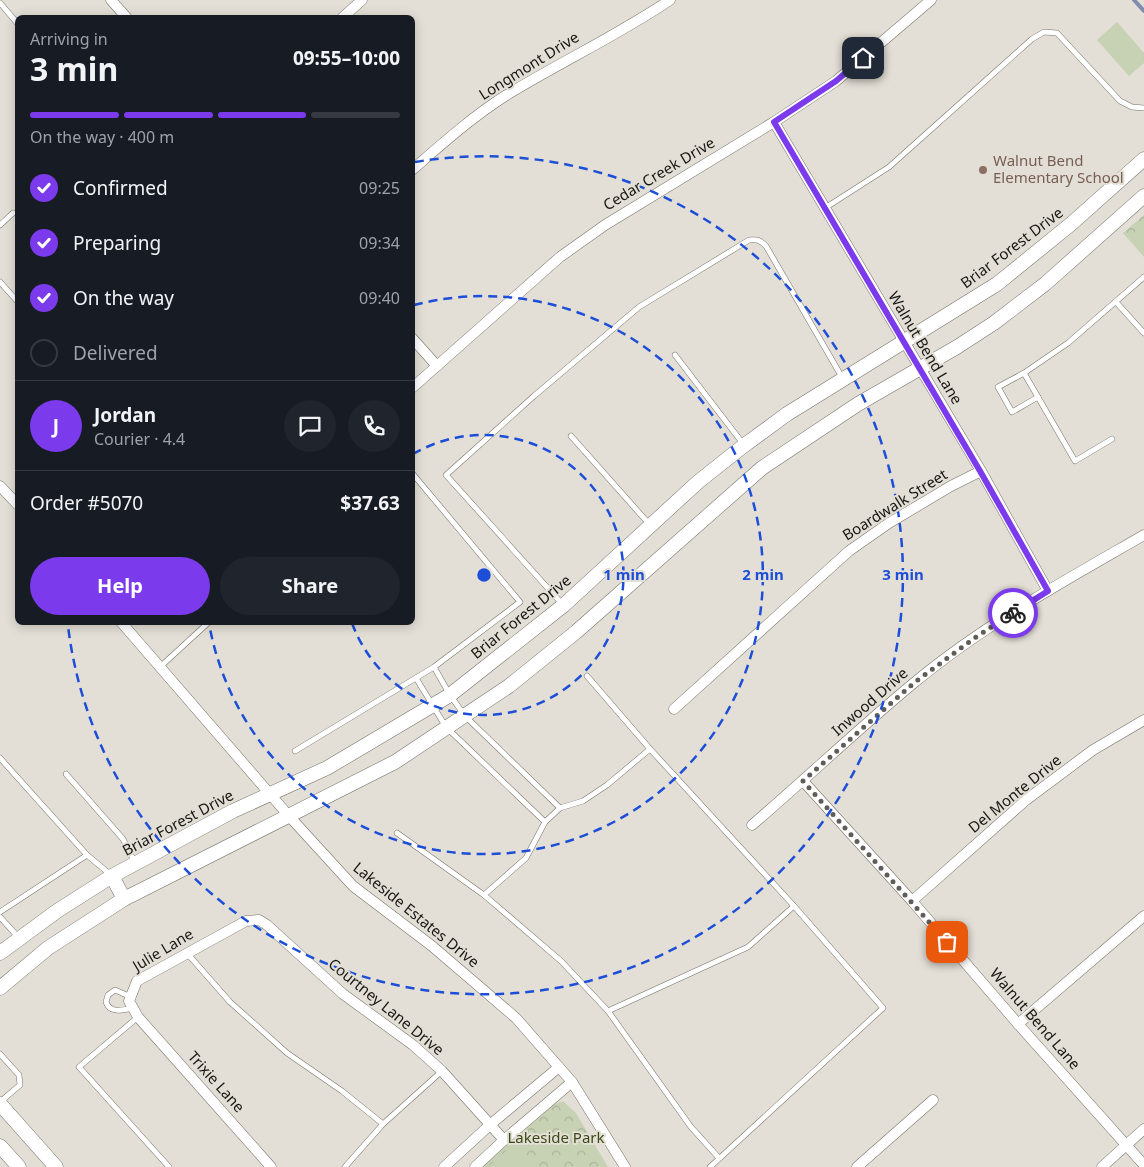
<!DOCTYPE html>
<html lang="en">
<head>
<meta charset="utf-8">
<style>
  :root { --surface:#171b24; --page:#20242c; --text:#f1f3f6; --muted:#9ea1a6; --line:#363941; --accent:#7c3aed }
  body { margin:0; font-family:"Noto Sans",sans-serif; background:var(--page); color:var(--text); height:100vh; display:flex; flex-direction:column; font-size:19px; white-space:nowrap }
  * { box-sizing:border-box; margin:0 }
  p { font-size:16px; color:var(--muted) }
  .icon { flex:none; width:28px; height:28px; fill:none; stroke:currentColor; stroke-width:2; stroke-linecap:round; stroke-linejoin:round }
  .map { position:relative; flex:1; overflow:hidden }
  .sheet { position:absolute; left:15px; top:15px; width:400px; height:610px; display:flex; flex-direction:column; background:var(--surface); border-radius:8px; box-shadow:0 2px 12px #0003 }
  .sheet>* { flex:none }
  .pin { position:absolute; display:grid; place-items:center; width:42px; height:42px; color:#fff; margin:-21px; border-radius:10px; box-shadow:0 2px 8px #0006 }
  .courier { position:absolute; display:grid; place-items:center; width:50px; height:50px; margin:-25px; border:4px solid #7c3aed; border-radius:50%; background:#fff; color:#222; box-shadow:0 1px 6px #0007 }
  .overview em { font-style:normal; font-weight:700 }
  .overview div { display:flex; flex-direction:column-reverse }
  .overview { display:flex; align-items:center; justify-content:space-between; height:85px; padding:0 15px }
  h1 { font-size:32px; font-weight:700; line-height:38px }
  .bar { display:grid; grid-template-columns:repeat(4,1fr); gap:8px 5px; align-content:center; height:60px; padding:0 15px }
  .bar i { height:6px; border-radius:4px; background:var(--line) }
  .bar .current { background:var(--accent) }
  .bar p { grid-column:span 4 }
  .line { display:flex; align-items:center; gap:12px; padding:0 15px; border-top:1px solid var(--line) }
  .line div { flex:1 }
  .round { display:grid; place-items:center; flex:none; width:52px; height:52px; border-radius:26px; background:var(--page) }
  ol { padding:0 15px; list-style:none }
  li { display:flex; align-items:center; gap:15px; height:55px }
  li p { margin-inline-start:auto }
  li .icon { padding:5px; border-radius:50%; background:var(--accent); color:#fff; stroke-width:4 }
  li:last-child { color:var(--muted) }
  li i { width:28px; height:28px; border:2px solid var(--line); border-radius:50% }
  .action { display:flex; gap:10px; margin-top:auto; padding:10px 15px }
  .action a { flex:1; height:58px; border-radius:30px; background:var(--accent); color:#fff; font-size:20px; font-weight:700; line-height:58px; text-align:center }
  .action a+a { background:var(--page); color:var(--text) }
  .map>svg:first-child { display:block }
</style>
</head>
<body>
<div class="map">
<svg width="1144" height="1167" viewBox="0 0 1144 1167">
  <defs>
    <pattern id="park-crowns" width="20" height="18" patternUnits="userSpaceOnUse" patternTransform="scale(1.25)"><rect width="20" height="18" fill="#c7d1b3"/><path d="M2 6a3 3 0 1 1 6 0M12 15a3 3 0 1 1 6 0" fill="none" stroke="#aab399"/></pattern>
  </defs>
  <rect width="100%" height="100%" fill="#e3dfd6"/>
  <g fill="url(#park-crowns)">
    <path d="M1144,215V257L1123,233Z"/>
    <path d="M563,1101L576,1113L608,1167H480L549,1106Z"/>
  </g>
  <g fill="#c7d1b3">
    <path d="M1117,22L1144,53V63L1129,76L1097,40Z"/>
    <path d="M1144,224V250L1131,235Z"/>
    <path d="M515,1143L537,1167H488Z"/>
  </g>
  <g fill="none" stroke-linecap="round" stroke-linejoin="round">
    <path stroke="#7f8dac" stroke-width="4" d="M1134,0L1144,11"/>
    <g stroke="#76726a" stroke-width="6">
      <g id="service">
        <path d="M0,3L18,24"/>
        <path d="M825,208L889,167L1032,39L1044,32L1057,33L1120,101L1132,107L1144,108"/>
        <path d="M0,225L13,213"/>
        <path d="M0,282L18,302"/>
        <path d="M1116,302L1144,333"/>
        <path d="M675,355L744,445"/>
        <path d="M1024,373L1075,461L1112,439"/>
        <path d="M1038,397L1012,412L998,387L1024,373L1068,343L1144,277"/>
        <path d="M571,436L650,525"/>
        <path d="M563,605L446,475L534,396L639,307L749,240C757,239 760,240 766,246L843,379"/>
        <path d="M160,667L209,622"/>
        <path d="M434,667L450,695L465,716L560,808"/>
        <path d="M587,676L650,749L794,906L883,1008L710,1167"/>
        <path d="M416,678L446,727L545,822"/>
        <path d="M295,751L434,667L520,602L412,473"/>
        <path d="M0,758L87,855"/>
        <path d="M66,774L123,839L135,863"/>
        <path d="M397,833L484,895L561,961L608,1011L691,1127L719,1158"/>
        <path d="M484,895L526,858L545,822L560,808L583,801L607,785L650,749"/>
        <path d="M0,912L87,855L111,875"/>
        <path d="M0,917L19,938"/>
        <path d="M186,952L230,1002L287,1053L342,1091L383,1124"/>
        <path d="M131,997L115,990L108,995L106,1002C110,1014 123,1010 133,1008"/>
        <path d="M608,1011L748,947L794,906"/>
        <path d="M138,1017L79,1067L169,1167"/>
        <path d="M0,1054L19,1075L20,1085L0,1102"/>
        <path d="M345,1167L383,1124L442,1071"/>
      </g>
    </g>
    <g stroke="#76726a" stroke-width="11">
      <g id="minor">
        <path d="M111,0L127,18"/>
        <path d="M342,18L362,0"/>
        <path d="M774,122L981,471L1048,591"/>
        <path d="M412,170C442,144 472,117 505,96C559,63 618,35 670,0"/>
        <path d="M412,338L437,366"/>
        <path d="M412,388L560,257L605,225L774,122L836,81L931,0"/>
        <path d="M0,486L18,505"/>
        <path d="M121,622L289,816L353,886L432,946L516,1018L572,1082L625,1167"/>
        <path d="M674,709L849,551L889,523L951,486L981,471"/>
        <path d="M803,781L912,901L1018,1024L1144,1165"/>
        <path d="M752,825C807,778 859,728 915,682C985,624 1066,580 1144,535"/>
        <path d="M912,901L1026,800L1093,750L1144,720"/>
        <path d="M1018,1024L1144,916"/>
        <path d="M271,1167L138,1017L129,1001L137,981L246,921L259,920L267,925L343,994L413,1045L442,1071L504,1140"/>
        <path d="M444,1167L491,1124L559,1067"/>
        <path d="M475,1167L504,1140L572,1082"/>
        <path d="M857,1167L933,1100"/>
        <path d="M1102,1167L1144,1129"/>
      </g>
    </g>
    <g stroke="#76726a" stroke-width="15">
      <g id="secondary">
        <path d="M112,876L124,899"/>
        <path d="M0,953L57,911L112,876L233,811L327,768L450,695L564,605L698,482L742,447L787,414L997,284L1071,224L1144,159"/>
        <path d="M0,988L48,948L124,899L395,762L509,686L576,632L762,468L858,404L957,347L994,323L1045,284L1144,196"/>
        <path d="M0,1104L56,1167"/>
        <path d="M0,1146L19,1167"/>
      </g>
    </g>
    <use href="#service" stroke="#fff" stroke-width="5"/>
    <use href="#minor" stroke="#fff" stroke-width="10"/>
    <use href="#secondary" stroke="#fff" stroke-width="14"/>
  </g>
  <g fill="none" stroke-linecap="round" stroke-linejoin="round">
    <path stroke="#5f5d58" stroke-width="5" stroke-dasharray="0 9" d="M947,942L803,781L915,682L976,637L1013,613"/>
    <path stroke="#7c3aed" stroke-width="6" d="M863,58L836,81L774,122L980,471L1048,591L1013,613"/>
  </g>
  <g fill="none" stroke="#1d4ed8" stroke-width="2.5" stroke-dasharray="9 6">
    <path d="M413 454A140 140 0 1 1 352 623"/>
    <path d="M414 305A279 279 0 1 1 209 623"/>
    <path d="M415 162A419 419 0 1 1 68 626"/>
  </g>
  <circle fill="#8d6e63" stroke="#e3dfd6" stroke-width="2" cx="983" cy="170" r="5"/>
  <g text-anchor="middle" stroke-width="4" stroke-linejoin="round" paint-order="stroke">
    <g font-size="15" fill="#181714" stroke="#e3dfd6">
      <text transform="translate(529 66) rotate(-32)" y="5">Longmont Drive</text>
      <text transform="translate(659 174) rotate(-31)" y="5">Cedar Creek Drive</text>
      <text transform="translate(1012 248) rotate(-37)" y="5">Briar Forest Drive</text>
      <text transform="translate(925 348) rotate(59)" y="5">Walnut Bend Lane</text>
      <text transform="translate(895 505) rotate(-32)" y="5">Boardwalk Street</text>
      <text transform="translate(521 617) rotate(-39)" y="5">Briar Forest Drive</text>
      <text transform="translate(870 702) rotate(-41)" y="5">Inwood Drive</text>
      <text transform="translate(1015 794) rotate(-39)" y="5">Del Monte Drive</text>
      <text transform="translate(178 823) rotate(-28)" y="5">Briar Forest Drive</text>
      <text transform="translate(416 915) rotate(39)" y="5">Lakeside Estates Drive</text>
      <text transform="translate(163 950) rotate(-31)" y="5">Julie Lane</text>
      <text transform="translate(386 1007) rotate(39)" y="5">Courtney Lane Drive</text>
      <text transform="translate(1035 1019) rotate(49)" y="5">Walnut Bend Lane</text>
      <text transform="translate(216 1082) rotate(48)" y="5">Trixie Lane</text>
    </g>
    <g font-size="15" fill="#785e54" stroke="#e3dfd6" text-anchor="start">
      <text x="993" y="166">Walnut Bend<tspan x="993" dy="17">Elementary School</tspan></text>
    </g>
    <g font-size="15" fill="#3b4914" stroke="#e3dfd6">
      <text x="556" y="1143">Lakeside Park</text>
    </g>
  </g>
  <circle cx="484" cy="575" r="8" fill="#1d4ed8" stroke="#e3dfd6" stroke-width="2.5"/>
  <g font-size="15" text-anchor="middle" font-weight="bold" fill="#1d4ed8" stroke="#e3dfd6" stroke-width="4" stroke-linejoin="round" paint-order="stroke">
    <text x="624" y="580">1 min</text>
    <text x="763" y="580">2 min</text>
    <text x="903" y="580">3 min</text>
  </g>
</svg>
<div class="pin" style="left:947px;top:942px;background:#ea580c"><svg class="icon" aria-label="bag" viewBox="0 0 24 24"><path d="M5 8h14l-1 12H6zM9 8a3 3 0 0 1 6 0"/></svg></div>
<div class="pin" style="left:863px;top:58px;background:#1f2937"><svg class="icon" aria-label="home" viewBox="0 0 24 24"><path d="M3 11l9-7 9 7M6 9v11h12V9"/></svg></div>
<div class="courier" style="left:1013px;top:613px"><svg class="icon" aria-label="bike" viewBox="0 0 24 24"><circle cx="6" cy="16" r="4"/><circle cx="18" cy="16" r="4"/><path d="M6 16l4-8h5l3 8M10 8l3 8H6M13 5h3"/></svg></div>
<section class="sheet">
<div class="overview"><div><h1>3 min</h1><p>Arriving in</p></div><em>09:55–10:00</em></div>
<div class="bar"><i class="current"></i><i class="current"></i><i class="current"></i><i></i><p>On the way · 400 m</p></div>
<ol>
<li><svg class="icon" aria-label="check" viewBox="0 0 24 24"><path d="M5 12l5 5 9-10"/></svg>Confirmed<p>09:25</p></li>
<li><svg class="icon" aria-label="check" viewBox="0 0 24 24"><path d="M5 12l5 5 9-10"/></svg>Preparing<p>09:34</p></li>
<li><svg class="icon" aria-label="check" viewBox="0 0 24 24"><path d="M5 12l5 5 9-10"/></svg>On the way<p>09:40</p></li>
<li><i></i>Delivered</li>
</ol>
<div class="line" style="height:90px"><b class="round" style="background:var(--accent);color:#fff">J</b><div><b>Jordan</b><p>Courier · 4.4</p></div><a class="round"><svg class="icon" aria-label="chat" viewBox="0 0 24 24"><path d="M4 5h16v11H9l-5 4z"/></svg></a><a class="round"><svg class="icon" aria-label="phone" viewBox="0 0 24 24"><path d="M5 4h4l2 5-3 2q2 4 5 5l2-3 5 2v4C11 20 4 13 5 4z"/></svg></a></div>
<div class="line" style="height:65px"><div>Order #5070</div><b>$37.63</b></div>
<div class="action"><a>Help</a><a>Share</a></div>
</section>
</div>
</body>
</html>
